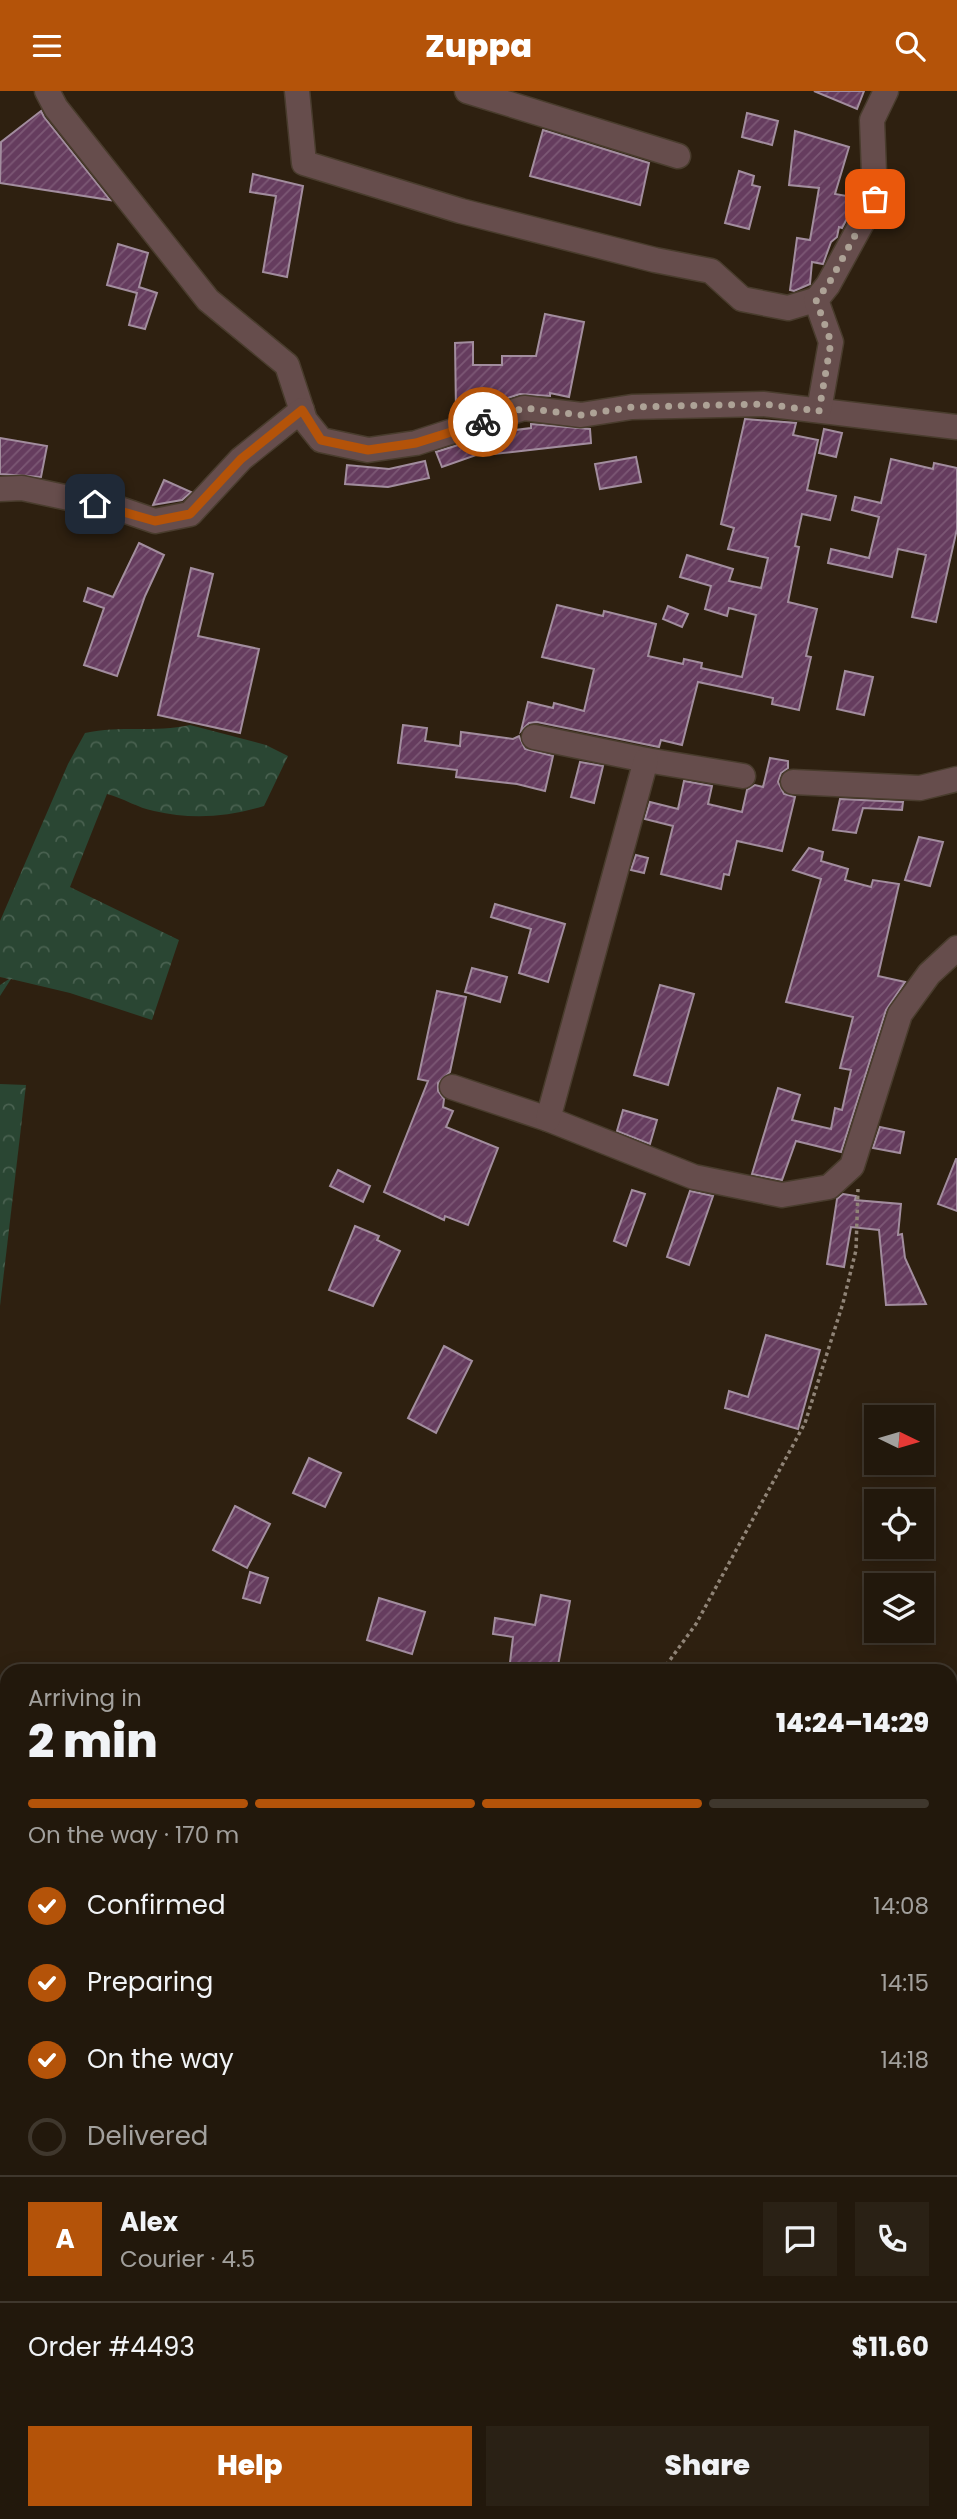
<!DOCTYPE html>
<html lang="en">
<head>
<meta charset="utf-8">
<style>
  :root { --surface:#22180c; --page:#2a2115; --text:#f1f3f6; --muted:#a2a09d; --line:#3f372d; --accent:#b45309 }
  body { margin:0; font-family:Poppins,sans-serif; background:var(--page); color:var(--text); height:100vh; display:flex; flex-direction:column; font-size:26px; white-space:nowrap }
  * { box-sizing:border-box; margin:0 }
  p { font-size:23px; color:var(--muted) }
  .icon { flex:none; width:38px; height:38px; fill:none; stroke:currentColor; stroke-width:2; stroke-linecap:round; stroke-linejoin:round }
  .map { position:relative; flex:1; overflow:hidden }
  .side { position:absolute; left:0px; top:1573px; width:957px; height:856px; display:flex; flex-direction:column; background:var(--surface); border-radius:21px 21px 0 0; box-shadow:0 4px 18px #0003,0 0 0 2px var(--line) }
  .side>* { flex:none }
  .needle { width:46px; rotate:95deg }
  .tools { position:absolute; left:864px; top:1314px; display:grid; gap:14px }
  .tools a { display:grid; place-items:center; width:70px; height:70px; border-radius:0px; background:var(--surface); box-shadow:0 4px 18px #0003,0 0 0 2px var(--line); font-size:35px }
  .pin { position:absolute; display:grid; place-items:center; width:60px; height:60px; color:#fff; margin:-30px; border-radius:14px; box-shadow:0 4px 10px #0006 }
  .courier { position:absolute; display:grid; place-items:center; width:70px; height:70px; margin:-35px; border:5px solid #b45309; border-radius:50%; background:#fff; color:#222; box-shadow:0 2px 9px #0007 }
  .headline em { font-style:normal; font-weight:800 }
  .headline div { display:flex; flex-direction:column-reverse }
  .headline { display:flex; align-items:center; justify-content:space-between; height:119px; padding:0 28px }
  h1 { font-size:46px; font-weight:800; line-height:52px }
  .bar { display:grid; grid-template-columns:repeat(4,1fr); gap:10px 7px; align-content:center; height:84px; padding:0 28px }
  .bar i { height:9px; border-radius:5px; background:var(--line) }
  .bar .on { background:var(--accent) }
  .bar p { grid-column:span 4 }
  .line { display:flex; align-items:center; gap:18px; padding:0 28px; border-top:2px solid var(--line) }
  .line div { flex:1 }
  .round { display:grid; place-items:center; flex:none; width:74px; height:74px; border-radius:0px; background:var(--page) }
  ol { padding:0 28px; list-style:none }
  li { display:flex; align-items:center; gap:21px; height:77px }
  li p { margin-inline-start:auto }
  li .icon { padding:7px; border-radius:50%; background:var(--accent); color:#fff; stroke-width:4 }
  li:last-child { color:var(--muted) }
  li i { width:38px; height:38px; border:4px solid var(--line); border-radius:50% }
  .primary-button { display:flex; gap:14px; margin-top:auto; padding:14px 28px }
  .primary-button a { flex:1; height:80px; border-radius:0px; background:var(--accent); color:#fff; font-size:28px; font-weight:800; line-height:80px; text-align:center }
  .primary-button a+a { background:var(--page); color:var(--text) }
  header { display:flex; justify-content:space-between; align-items:center; height:91px; padding:0 28px; background:var(--accent); color:#fff; font-size:32px; font-weight:800 }
  .map>svg:first-child { display:block }
</style>
</head>
<body>
<header><svg class="icon" aria-label="menu" viewBox="0 0 24 24"><path d="M4 6h16M4 12h16M4 18h16"/></svg>Zuppa<svg class="icon" aria-label="search" viewBox="0 0 24 24"><circle cx="10" cy="10" r="6"/><path d="M15 15l6 6"/></svg></header>
<div class="map">
<svg width="957" height="2428" viewBox="0 0 957 2428">
  <defs>
    <pattern id="forest-crowns" width="20" height="18" patternUnits="userSpaceOnUse" patternTransform="scale(1.75)"><rect width="20" height="18" fill="#2a4633"/><path d="M2 6a3 3 0 1 1 6 0M12 15a3 3 0 1 1 6 0" fill="none" stroke="#496150"/></pattern>
    <pattern id="building-hatch" width="6" height="6" patternUnits="userSpaceOnUse" patternTransform="scale(1.75)"><rect width="6" height="6" fill="#653c5e"/><path d="M-1 1l2-2M0 6l6-6M5 7l2-2" fill="none" stroke="#7c5875"/></pattern>
  </defs>
  <rect width="100%" height="100%" fill="#2e2010"/>
  <g fill="url(#forest-crowns)">
    <path d="M190,634L266,654L288,665L264,715C228,726 192,729 154,720C138,717 123,707 107,703L70,796L179,849L152,929L70,902L11,888L0,905V894L9,888L0,886V830L68,673L85,642C120,634 155,642 190,634Z"/>
    <path d="M0,993L26,994L0,1215Z"/>
  </g>
  <g fill="none" stroke-linecap="round" stroke-linejoin="round">
    <g stroke="#166174" stroke-width="5">
      <path d="M950,2298L957,2283"/>
      <path d="M832,2428L840,2422"/>
    </g>
  </g>
  <g fill="url(#building-hatch)" stroke="#a28d9e" stroke-width="2">
    <path d="M814,0H864L857,18Z"/>
    <path d="M41,20L44,26L110,109L0,92L1,51Z"/>
    <path d="M747,22L778,30L772,54L742,46Z"/>
    <path d="M543,39L649,72L640,114L530,85Z"/>
    <path d="M795,40L849,56L835,103L858,107L842,137L839,136L837,146L831,151L823,173L812,171L810,193L794,200L790,199L797,147L810,149L819,97L789,94Z"/>
    <path d="M739,80L754,85L752,94L760,96L749,138L725,132Z"/>
    <path d="M253,83L303,95L287,186L263,181L276,105L250,101Z"/>
    <path d="M118,153L148,162L139,196L157,202L145,238L129,234L137,202L107,194Z"/>
    <path d="M545,223L584,231L569,306L550,302V305L520,303L495,311H478V316L471,319H456L455,252L473,251V274H502V265H536Z"/>
    <path d="M745,328L796,332L793,344L818,349L807,399L836,405L830,429L802,423L795,455L799,456L788,511L817,518L806,565L811,566L799,619L772,613L773,607L698,591L682,654L661,649L659,656L537,631L529,632L521,640L528,611L553,617L554,612L584,620L594,578L542,566L557,514L603,525L604,520L656,533L648,565L683,573L684,568L702,572L701,577L742,586L756,524L729,517L727,525L705,518L711,495L680,486L687,464L733,478L729,490L761,497L768,467L728,458L734,437L721,433Z"/>
    <path d="M531,333L590,338L591,352L494,363L493,358L442,376L436,361L499,341L531,337Z"/>
    <path d="M824,338L842,342L836,366L819,362Z"/>
    <path d="M0,347L47,355L41,386L0,383Z"/>
    <path d="M636,366L641,391L600,398L595,373Z"/>
    <path d="M891,368L933,378L934,372L957,377V438L936,531L912,526L926,464L898,458L892,486L828,472L831,458L869,467L879,426L852,419L855,406L881,412Z"/>
    <path d="M425,370L429,387L388,396L345,393L347,374L389,378Z"/>
    <path d="M164,389L191,401L182,409L153,414Z"/>
    <path d="M139,452L164,464L145,505L117,585L84,574L104,517L84,510L88,497L113,506Z"/>
    <path d="M191,477L213,483L198,545L259,558L240,642L158,624Z"/>
    <path d="M668,515L688,523L682,536L663,528Z"/>
    <path d="M845,580L873,586L864,624L837,618Z"/>
    <path d="M403,634L427,637L425,650L460,655L461,641L513,648L519,645L525,658L553,665L545,700L517,693L456,686L457,679L398,672Z"/>
    <path d="M770,667L788,670V677L781,682L778,691L784,703L795,706L782,760L737,750L729,784L724,783L721,798L661,783L673,735L645,728L650,711L678,718L684,690L712,695L708,713L742,721L747,699L755,694L763,696Z"/>
    <path d="M580,671L603,675L594,712L571,706Z"/>
    <path d="M840,708L903,711L902,719L863,717L856,742L833,739Z"/>
    <path d="M919,746L943,751L930,795L905,789Z"/>
    <path d="M809,757L823,761L821,770L848,778L845,789L871,796L873,789L899,793L878,885L905,891L886,919L841,1061L796,1050L782,1089L752,1083L778,997L800,1004L792,1029L831,1038L835,1017L842,1019L851,979L840,977L853,926L786,911L821,788L793,779Z"/>
    <path d="M636,764L648,767L644,782L631,779Z"/>
    <path d="M495,813L565,833L548,891L519,882L531,838L491,826Z"/>
    <path d="M472,877L507,886L500,911L465,901Z"/>
    <path d="M660,894L694,903L668,994L634,984Z"/>
    <path d="M437,900L466,906L450,981L438,992V1000L444,1008L443,1016L453,1020L446,1036L498,1057L468,1134L445,1125L444,1129L384,1101L428,990L418,988Z"/>
    <path d="M623,1019L657,1029L650,1053L617,1040Z"/>
    <path d="M880,1036L904,1041L900,1062L873,1057Z"/>
    <path d="M956,1068H957V1120L938,1113Z"/>
    <path d="M338,1079L370,1095L363,1111L330,1095Z"/>
    <path d="M632,1099L645,1103L626,1155L614,1150Z"/>
    <path d="M690,1100L713,1105L689,1174L667,1166Z"/>
    <path d="M843,1103L856,1105L855,1109L901,1113L898,1144L902,1143L905,1167L926,1213L886,1214L879,1139L851,1136L844,1176L827,1173L837,1108Z"/>
    <path d="M355,1135L379,1145L377,1149L400,1160L373,1215L329,1199Z"/>
    <path d="M766,1244L820,1259L798,1338L725,1317L729,1300L748,1306Z"/>
    <path d="M444,1255L472,1270L436,1342L408,1327Z"/>
    <path d="M309,1367L341,1382L325,1416L293,1402Z"/>
    <path d="M235,1415L270,1433L247,1477L213,1459Z"/>
    <path d="M250,1481L268,1487L260,1512L243,1507Z"/>
    <path d="M541,1504L570,1510L557,1580H509L513,1546L493,1543L495,1527L535,1534Z"/>
    <path d="M379,1507L425,1521L412,1563L367,1549Z"/>
  </g>
  <g fill="none" stroke-linecap="round" stroke-linejoin="round">
    <g stroke="#493c2d" stroke-width="27">
      <g id="minor">
        <path d="M47,0L56,17L208,209L287,274L305,329L321,349L368,359L416,352L524,317L581,324L632,316L763,313L957,336"/>
        <path d="M297,0L304,72L461,120L655,169L711,180L742,208L788,217L818,208"/>
        <path d="M467,0L678,65"/>
        <path d="M819,319L831,251L816,209L828,194L875,108L872,29L886,0"/>
        <path d="M0,398L22,397L120,418L155,430L190,423L241,368L302,319"/>
        <path d="M534,646L646,669L743,685"/>
        <path d="M793,691L920,697L957,688"/>
        <path d="M452,996L548,1028L694,1086L782,1104L829,1096L852,1075L900,923L929,883L957,857"/>
        <path d="M548,1028L646,669"/>
      </g>
    </g>
    <path stroke="#908477" stroke-width="3.5" stroke-dasharray="3.5 3.5" stroke-linecap="butt" d="M662,1580L696,1533L805,1332L843,1212L856,1159L858,1098"/>
    <use href="#minor" stroke="#664d4c" stroke-width="24"/>
  </g>
  <g fill="none" stroke-linecap="round" stroke-linejoin="round">
    <path stroke="#ada296" stroke-width="7" stroke-dasharray="0 12.6" d="M483,331L524,317L581,324L632,316L763,313L819,320L831,251L816,209L828,194L875,108"/>
    <path stroke="#b45309" stroke-width="9" d="M95,413L155,430L190,423L241,368L302,319L321,349L368,359L416,352L483,331"/>
  </g>
</svg>
<div class="tools">
<a><svg class="needle" viewBox="-14 -14 28 28"><path d="M0-13l5 13h-10z" fill="#e53935"/><path d="M0 13l5-13h-10z" fill="#a2a09d"/></svg></a>
<a><svg class="icon" aria-label="locate" viewBox="0 0 24 24"><circle cx="12" cy="12" r="6"/><path d="M12 2v4M12 18v4M2 12h4M18 12h4"/></svg></a>
<a><svg class="icon" aria-label="layers" viewBox="0 0 24 24"><path d="M12 4l9 5-9 5-9-5zM3 14l9 5 9-5"/></svg></a>
</div>
<div class="pin" style="left:875px;top:108px;background:#ea580c"><svg class="icon" aria-label="bag" viewBox="0 0 24 24"><path d="M5 8h14l-1 12H6zM9 8a3 3 0 0 1 6 0"/></svg></div>
<div class="pin" style="left:95px;top:413px;background:#1f2937"><svg class="icon" aria-label="home" viewBox="0 0 24 24"><path d="M3 11l9-7 9 7M6 9v11h12V9"/></svg></div>
<div class="courier" style="left:483px;top:331px"><svg class="icon" aria-label="bike" viewBox="0 0 24 24"><circle cx="6" cy="16" r="4"/><circle cx="18" cy="16" r="4"/><path d="M6 16l4-8h5l3 8M10 8l3 8H6M13 5h3"/></svg></div>
<section class="side">
<div class="headline"><div><h1>2 min</h1><p>Arriving in</p></div><em>14:24–14:29</em></div>
<div class="bar"><i class="on"></i><i class="on"></i><i class="on"></i><i></i><p>On the way · 170 m</p></div>
<ol>
<li><svg class="icon" aria-label="check" viewBox="0 0 24 24"><path d="M5 12l5 5 9-10"/></svg>Confirmed<p>14:08</p></li>
<li><svg class="icon" aria-label="check" viewBox="0 0 24 24"><path d="M5 12l5 5 9-10"/></svg>Preparing<p>14:15</p></li>
<li><svg class="icon" aria-label="check" viewBox="0 0 24 24"><path d="M5 12l5 5 9-10"/></svg>On the way<p>14:18</p></li>
<li><i></i>Delivered</li>
</ol>
<div class="line" style="height:126px"><b class="round" style="background:var(--accent);color:#fff">A</b><div><b>Alex</b><p>Courier · 4.5</p></div><a class="round"><svg class="icon" aria-label="chat" viewBox="0 0 24 24"><path d="M4 5h16v11H9l-5 4z"/></svg></a><a class="round"><svg class="icon" aria-label="phone" viewBox="0 0 24 24"><path d="M5 4h4l2 5-3 2q2 4 5 5l2-3 5 2v4C11 20 4 13 5 4z"/></svg></a></div>
<div class="line" style="height:91px"><div>Order #4493</div><b>$11.60</b></div>
<div class="primary-button"><a>Help</a><a>Share</a></div>
</section>
</div>
</body>
</html>
